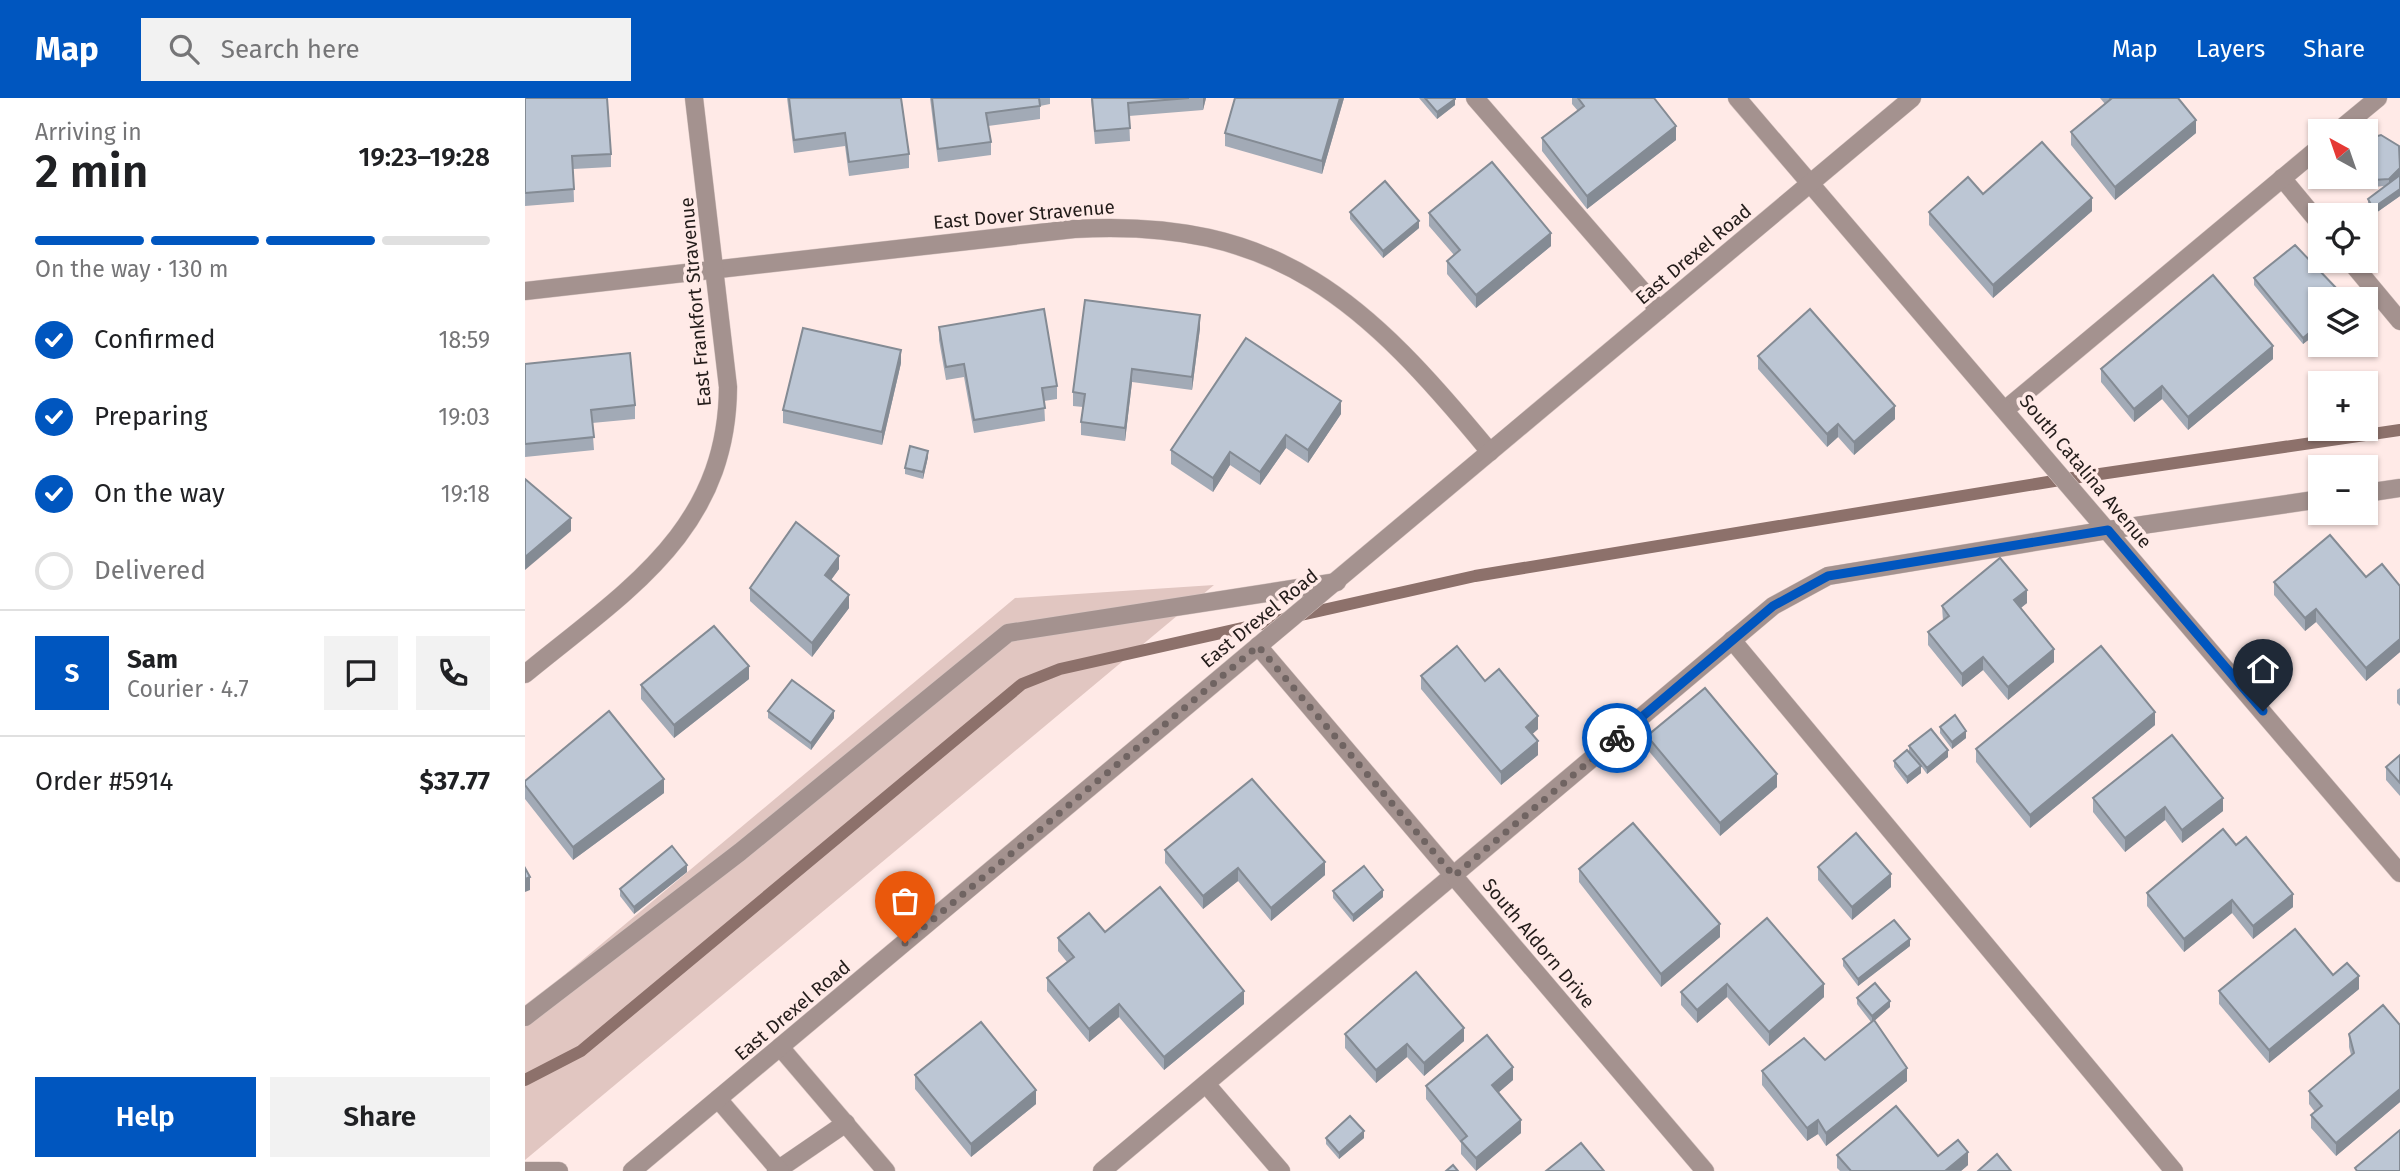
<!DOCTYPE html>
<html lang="en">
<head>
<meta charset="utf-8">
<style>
  :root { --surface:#fff; --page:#f2f2f2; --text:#202124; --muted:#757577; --line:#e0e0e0; --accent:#0056bf }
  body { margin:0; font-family:"Fira Sans",sans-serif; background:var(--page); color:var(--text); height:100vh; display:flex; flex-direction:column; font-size:26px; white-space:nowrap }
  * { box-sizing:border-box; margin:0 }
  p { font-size:23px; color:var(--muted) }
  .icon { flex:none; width:38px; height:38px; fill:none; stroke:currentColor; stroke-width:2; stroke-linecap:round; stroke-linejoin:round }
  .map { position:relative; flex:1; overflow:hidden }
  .side { display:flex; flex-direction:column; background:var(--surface); width:525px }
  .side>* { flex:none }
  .needle { width:46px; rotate:320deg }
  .buttons { position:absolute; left:1783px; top:21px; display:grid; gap:14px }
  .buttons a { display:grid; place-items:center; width:70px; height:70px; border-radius:0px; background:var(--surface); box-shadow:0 2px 5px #0004; font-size:35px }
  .pin { position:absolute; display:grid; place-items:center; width:60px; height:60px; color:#fff; margin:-72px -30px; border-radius:50% 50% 50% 0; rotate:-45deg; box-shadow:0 0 7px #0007 }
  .pin .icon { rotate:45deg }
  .courier { position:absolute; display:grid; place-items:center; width:70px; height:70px; margin:-35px; border:5px solid #0056bf; border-radius:50%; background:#fff; color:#222; box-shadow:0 2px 9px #0007 }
  .headline em { font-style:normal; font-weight:600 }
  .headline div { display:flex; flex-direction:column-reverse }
  .headline { display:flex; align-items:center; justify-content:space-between; height:119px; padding:0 35px }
  h1 { font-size:46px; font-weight:600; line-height:52px }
  .bar { display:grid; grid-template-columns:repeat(4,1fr); gap:10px 7px; align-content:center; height:84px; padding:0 35px }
  .bar i { height:9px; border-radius:5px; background:var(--line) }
  .bar .selected { background:var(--accent) }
  .bar p { grid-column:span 4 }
  .line { display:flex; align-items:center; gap:18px; padding:0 35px; border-top:2px solid var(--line) }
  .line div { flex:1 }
  .round { display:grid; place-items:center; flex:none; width:74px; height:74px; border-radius:0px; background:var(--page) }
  ol { padding:0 35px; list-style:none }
  li { display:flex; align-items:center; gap:21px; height:77px }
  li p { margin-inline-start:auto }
  li .icon { padding:7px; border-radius:50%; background:var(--accent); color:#fff; stroke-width:4 }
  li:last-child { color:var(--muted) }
  li i { width:38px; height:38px; border:4px solid var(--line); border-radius:50% }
  .action { display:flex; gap:14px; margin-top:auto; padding:14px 35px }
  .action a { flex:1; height:80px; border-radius:0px; background:var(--accent); color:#fff; font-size:28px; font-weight:600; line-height:80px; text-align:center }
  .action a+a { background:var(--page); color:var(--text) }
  header { display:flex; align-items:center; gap:42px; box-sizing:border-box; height:98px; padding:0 35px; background:var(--accent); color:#fff }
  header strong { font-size:33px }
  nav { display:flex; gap:38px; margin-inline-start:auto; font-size:24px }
  .search { width:490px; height:63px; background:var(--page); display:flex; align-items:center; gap:18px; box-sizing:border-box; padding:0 24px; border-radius:0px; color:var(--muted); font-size:26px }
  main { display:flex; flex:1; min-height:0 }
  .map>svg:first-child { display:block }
</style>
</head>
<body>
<header>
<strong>Map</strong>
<div class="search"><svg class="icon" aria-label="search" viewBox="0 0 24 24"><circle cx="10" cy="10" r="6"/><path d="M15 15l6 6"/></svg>Search here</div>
<nav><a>Map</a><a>Layers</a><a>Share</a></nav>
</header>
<main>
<section class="side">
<div class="headline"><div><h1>2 min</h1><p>Arriving in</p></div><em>19:23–19:28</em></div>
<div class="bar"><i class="selected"></i><i class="selected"></i><i class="selected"></i><i></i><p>On the way · 130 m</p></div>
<ol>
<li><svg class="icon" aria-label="check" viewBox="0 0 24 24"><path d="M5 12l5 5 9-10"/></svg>Confirmed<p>18:59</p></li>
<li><svg class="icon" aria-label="check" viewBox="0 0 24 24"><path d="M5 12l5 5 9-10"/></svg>Preparing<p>19:03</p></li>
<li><svg class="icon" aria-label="check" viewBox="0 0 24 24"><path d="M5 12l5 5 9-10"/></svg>On the way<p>19:18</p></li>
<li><i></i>Delivered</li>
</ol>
<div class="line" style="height:126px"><b class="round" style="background:var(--accent);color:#fff">S</b><div><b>Sam</b><p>Courier · 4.7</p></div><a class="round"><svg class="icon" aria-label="chat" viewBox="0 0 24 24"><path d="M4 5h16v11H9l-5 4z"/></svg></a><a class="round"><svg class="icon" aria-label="phone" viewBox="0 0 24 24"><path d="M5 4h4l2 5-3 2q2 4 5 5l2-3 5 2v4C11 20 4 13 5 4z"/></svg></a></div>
<div class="line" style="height:91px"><div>Order #5914</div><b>$37.77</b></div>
<div class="action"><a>Help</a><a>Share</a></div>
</section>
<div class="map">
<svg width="1875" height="1073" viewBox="0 0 1875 1073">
  <rect width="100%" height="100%" fill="#ffeae7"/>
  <path fill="#e1c6c1" d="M689,487L0,1062V910L490,500Z"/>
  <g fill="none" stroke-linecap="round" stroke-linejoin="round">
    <path stroke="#8d716b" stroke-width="12" d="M0,982L56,953L497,586L535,571L950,478L1541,381L1875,332"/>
    <g stroke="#d7c5c2" stroke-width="19">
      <g id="service">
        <path d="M950,0L1134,212"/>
        <path d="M1813,33L1853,0"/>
        <path d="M1757,80L1796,127"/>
        <path d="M1825,163L1875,223"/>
        <path d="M1481,311L1796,48"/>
        <path d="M1841,395L1875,390"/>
        <path d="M1207,542L1649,1073"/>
        <path d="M0,919L215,754L483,535L812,484"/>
        <path d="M681,986L756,1073"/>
        <path d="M1,1073H34"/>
        <path d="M577,1073L1248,508L1303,478L1583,432L1796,401"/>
      </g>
    </g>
    <g stroke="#d7c5c2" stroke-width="19">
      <g id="minor">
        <path d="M1212,0L1875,775"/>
        <path d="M0,193L549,131C754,119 842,205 965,354"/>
        <path d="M733,548L1180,1073"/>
        <path d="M0,576C101,493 202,433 203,289L169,0"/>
        <path d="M251,1073L321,1025"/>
      </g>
    </g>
    <g stroke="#d7c5c2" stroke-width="19">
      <g id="tertiary">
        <path d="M255,949L361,1073"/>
        <path d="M193,1001L255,1073"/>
        <path d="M107,1073L1387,0"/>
      </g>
    </g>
    <use href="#service" stroke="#a4928f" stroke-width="18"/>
    <use href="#minor" stroke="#a4928f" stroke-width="18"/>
    <use href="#tertiary" stroke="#a4928f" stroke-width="18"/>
  </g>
  <g fill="#a2aab6">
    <path d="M0,0L86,56V69L48,71L49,104L0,108Z"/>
    <path d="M262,0H376L384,56V70L324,78L320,48L269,55Z"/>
    <path d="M405,0H525V6L515,8V21L463,28L466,44V57L413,64Z"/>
    <path d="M566,0H681L678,12L604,18L605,43L570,46Z"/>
    <path d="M819,0L797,76L700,48V35Z"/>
    <path d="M894,0H930V7L912,21Z"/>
    <path d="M1047,0H1129L1151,42L1062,111L1017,53V40L1053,13L1047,6Z"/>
    <path d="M1575,0H1653L1671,35L1590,102L1546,47V34L1580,6Z"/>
    <path d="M1841,41L1875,77V98L1848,117L1843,108V101L1860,88L1848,89L1836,81L1835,79H1841Z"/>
    <path d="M1567,113L1468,200L1404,127V114Z"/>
    <path d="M825,114L894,130L858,160L825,121Z"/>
    <path d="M904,115L1026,148L951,210L922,176V163L929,157L904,128Z"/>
    <path d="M1729,180L1813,199L1796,201V232L1778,246L1729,187Z"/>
    <path d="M414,229L532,288V301L519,303L520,323L449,335L439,279L421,282L414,242Z"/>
    <path d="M675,230L667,292L607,284L600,343L556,337V324L558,309L548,308V294Z"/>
    <path d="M1233,258L1370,321L1329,357L1313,339L1302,349L1233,271Z"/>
    <path d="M1748,261L1663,332L1637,301L1609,324L1576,284V271Z"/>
    <path d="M376,265L357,347L258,325V312Z"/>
    <path d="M0,266L110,307V321L67,325L69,352L0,359Z"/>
    <path d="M816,316L783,365L761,350L735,387L705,367L688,394L646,366V352Z"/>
    <path d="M403,359L398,381L380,376V370Z"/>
    <path d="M314,471L306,482L324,510L287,559L225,503V490Z"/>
    <path d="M1841,479L1875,488V554L1841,583L1791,524L1780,533L1749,497V484Z"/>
    <path d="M1502,505L1496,510L1529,564L1483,602L1458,572L1437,589L1403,547V534L1418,523L1417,508Z"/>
    <path d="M896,578L960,583L1013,631L1007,636L1013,657L976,687L896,591Z"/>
    <path d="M224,581L149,640L116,601V587Z"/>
    <path d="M1875,590V608L1872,605V592Z"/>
    <path d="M243,613L309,620L286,652L243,620Z"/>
    <path d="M1630,627L1505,730L1451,664V651Z"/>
    <path d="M1415,629L1441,640L1427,651L1415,635Z"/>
    <path d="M1122,638L1252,689L1195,738L1122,651Z"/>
    <path d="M1384,648L1423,659L1402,676L1396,668V675L1382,686L1369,669V663L1384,654Z"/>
    <path d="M1875,657V698L1861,682V669Z"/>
    <path d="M0,683L139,695L48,762L0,701Z"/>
    <path d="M1568,700L1698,713L1657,745L1640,722L1600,754L1568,714Z"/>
    <path d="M1711,747L1768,809L1728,841L1707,815L1659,854L1622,808V795Z"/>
    <path d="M640,752L800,777L746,823L713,783L678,811L640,765Z"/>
    <path d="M1293,769L1366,789L1327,822L1293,782Z"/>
    <path d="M1054,771L1195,839L1136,889L1054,784Z"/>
    <path d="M162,774L109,816L95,798V791Z"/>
    <path d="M808,793L858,799L828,824L808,800Z"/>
    <path d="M1242,820L1299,899L1244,948L1202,899L1172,925L1156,907V894Z"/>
    <path d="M580,834L719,906L639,972L594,919L564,944L522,893V880L542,864L533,853V840Z"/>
    <path d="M1385,848L1333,888L1318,868V861Z"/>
    <path d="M1808,877L1834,891L1744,965L1694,906V893Z"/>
    <path d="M1332,900L1365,909L1349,923L1382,983L1301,1048L1293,1036L1282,1043L1237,987V973L1300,962L1346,924L1332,906Z"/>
    <path d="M1875,927V1004L1811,1058L1786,1030V1017L1790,1014L1784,1006V993L1826,957L1824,949V936Z"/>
    <path d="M820,936L939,943L899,978L882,959L851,985L820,950Z"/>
    <path d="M390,977L511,1006L446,1059L390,991Z"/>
    <path d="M988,982L973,995L996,1035L951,1073L936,1056V1045L901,1001V988Z"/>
    <path d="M801,1040H839L814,1061L801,1046Z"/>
    <path d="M1312,1057L1413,1058L1443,1067L1436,1073H1315L1312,1070Z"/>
  </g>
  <g fill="#848b94">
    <path d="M678,0H681L678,12Z"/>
    <path d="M815,0H819L797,76V63Z"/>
    <path d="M930,1V7L912,21V14Z"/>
    <path d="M1671,22V35L1590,102V89Z"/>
    <path d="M1151,28V42L1062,111V98Z"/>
    <path d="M1875,70V77L1864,88V81Z"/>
    <path d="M1875,91V98L1848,117V110Z"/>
    <path d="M1567,100V113L1468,200V187Z"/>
    <path d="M894,123V130L858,160V153Z"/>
    <path d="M1026,135V148L951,210V197Z"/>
    <path d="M1813,192V199L1810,201H1801Z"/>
    <path d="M675,217V230L667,292V279Z"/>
    <path d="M1796,225V232L1778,246V240Z"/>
    <path d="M1748,248V261L1663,332V319Z"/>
    <path d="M376,252V265L357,347V334Z"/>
    <path d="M607,271V284L600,343V330Z"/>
    <path d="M1637,288V301L1609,324V311Z"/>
    <path d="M816,303V316L783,365V352Z"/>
    <path d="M1370,308V321L1329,357V344Z"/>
    <path d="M1313,326V339L1302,349V336Z"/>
    <path d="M761,337V350L735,387V374Z"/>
    <path d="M403,353V359L398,381V374Z"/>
    <path d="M705,354V367L688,394V380Z"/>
    <path d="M46,420V433L0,472V459Z"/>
    <path d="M314,458V471L300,490V477Z"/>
    <path d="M1502,492V505L1489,515V502Z"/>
    <path d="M324,497V510L287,559V545Z"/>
    <path d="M1791,511V524L1780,533V520Z"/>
    <path d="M1875,541V554L1841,583V570Z"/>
    <path d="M1529,551V564L1483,602V589Z"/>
    <path d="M1458,559V572L1437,589V576Z"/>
    <path d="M224,568V581L149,640V627Z"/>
    <path d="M309,613V620L286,652V645Z"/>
    <path d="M1630,614V627L1505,730V717Z"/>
    <path d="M1013,618V631L1001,642V629Z"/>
    <path d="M1441,633V640L1427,651V644Z"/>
    <path d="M1013,643V657L976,687V674Z"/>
    <path d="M1423,652V659L1402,676V670Z"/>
    <path d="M1396,668V675L1382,686V679Z"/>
    <path d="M1252,676V689L1195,738V725Z"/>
    <path d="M139,681V695L48,762V749Z"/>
    <path d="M1698,700V713L1657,745V732Z"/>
    <path d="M1640,709V722L1600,754V740Z"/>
    <path d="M800,764V777L746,823V810Z"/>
    <path d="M162,767V774L109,816V809Z"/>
    <path d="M713,770V783L678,811V798Z"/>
    <path d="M1366,776V789L1327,822V809Z"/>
    <path d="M5,779V792L0,794V781Z"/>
    <path d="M858,792V799L828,824V817Z"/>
    <path d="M1768,796V809L1728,841V828Z"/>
    <path d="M1707,802V815L1659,854V841Z"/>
    <path d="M1195,826V839L1136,889V876Z"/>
    <path d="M1385,841V848L1333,888V881Z"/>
    <path d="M1834,878V891L1744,965V952Z"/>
    <path d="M1202,886V899L1172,925V912Z"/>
    <path d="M1299,886V899L1244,948V934Z"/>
    <path d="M719,893V906L639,972V959Z"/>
    <path d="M1365,903V909L1347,925V918Z"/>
    <path d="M594,906V919L564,944V931Z"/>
    <path d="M939,930V943L899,978V965Z"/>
    <path d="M882,946V959L851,985V972Z"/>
    <path d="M988,969V982L967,1000V987Z"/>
    <path d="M1382,970V983L1301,1048V1035Z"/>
    <path d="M1875,991V1004L1811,1058V1045Z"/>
    <path d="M511,992V1006L446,1059V1046Z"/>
    <path d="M996,1022V1035L951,1073V1060Z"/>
    <path d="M1293,1022V1036L1282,1043V1030Z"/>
    <path d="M839,1033V1040L814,1061V1055Z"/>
    <path d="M1443,1054V1067L1436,1073H1420Z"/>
  </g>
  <g fill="#bcc6d4" stroke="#848b94" stroke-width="2">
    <path d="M0,0H82L86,56L47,58L49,91L0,95Z"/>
    <path d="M264,0H376L384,56L324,64L320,35L269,42Z"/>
    <path d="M407,0H514L515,8L461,15L466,44L413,51Z"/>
    <path d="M567,0H664L603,5L605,30L570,33Z"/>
    <path d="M710,0H815L797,63L700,35Z"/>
    <path d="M900,0H930V1L912,14Z"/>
    <path d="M1053,0H1129L1151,28L1062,98L1017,40L1059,8Z"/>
    <path d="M1585,0H1653L1671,22L1590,89L1546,34L1586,1Z"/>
    <path d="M1856,37L1874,48L1875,70L1864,81L1848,82L1841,77V41Z"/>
    <path d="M1517,44L1567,100L1468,187L1404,114L1443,79L1458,96Z"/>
    <path d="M967,64L1026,135L951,197L922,163L935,152L904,115Z"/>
    <path d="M1875,77V91L1848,110L1843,101Z"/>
    <path d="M860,83L894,123L858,153L825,114Z"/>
    <path d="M1770,147L1813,192L1801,201H1796V225L1778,240L1729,180Z"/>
    <path d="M1688,177L1748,248L1663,319L1637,288L1609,311L1576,271Z"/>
    <path d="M560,202L675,217L667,279L607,271L600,330L556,324L560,296L548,294Z"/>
    <path d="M519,211L532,288L517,290L520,310L449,322L439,266L421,269L414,229Z"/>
    <path d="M1285,211L1370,308L1329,344L1313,326L1302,336L1233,258Z"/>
    <path d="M278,230L376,252L357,334L258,312Z"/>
    <path d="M721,240L816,303L783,352L761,337L735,374L705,354L688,380L646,352Z"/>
    <path d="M105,255L110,307L66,312L69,339L0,346V266Z"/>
    <path d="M385,348L403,353L398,374L380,370Z"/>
    <path d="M0,381L46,420L0,459Z"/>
    <path d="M271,424L314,458L300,477L324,497L287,545L225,490Z"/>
    <path d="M1805,437L1841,479L1857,466L1875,488V541L1841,570L1791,511L1780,520L1749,484Z"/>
    <path d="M1475,460L1502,492L1489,502L1529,551L1483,589L1458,559L1437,576L1403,534L1424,518L1417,508Z"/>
    <path d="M189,528L224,568L149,627L116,587Z"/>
    <path d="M932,548L960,583L974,571L1013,618L1001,629L1013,643L976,674L896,578Z"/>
    <path d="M1576,548L1630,614L1505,717L1451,651Z"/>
    <path d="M267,582L309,613L286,645L243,613Z"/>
    <path d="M1180,590L1252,676L1195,725L1122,638Z"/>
    <path d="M84,613L139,681L48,749L0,687V683Z"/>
    <path d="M1430,617L1441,633L1427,644L1415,629Z"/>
    <path d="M1406,631L1423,652L1402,670L1384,648Z"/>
    <path d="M1647,637L1698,700L1657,732L1640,709L1600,740L1568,700Z"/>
    <path d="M1382,652L1396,668L1382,679L1369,663Z"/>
    <path d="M1875,657V685L1861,669Z"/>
    <path d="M727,681L800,764L746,810L713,770L678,798L640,752Z"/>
    <path d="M1108,725L1195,826L1136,876L1054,771Z"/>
    <path d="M1698,731L1711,747L1721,739L1768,796L1728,828L1707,802L1659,841L1622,795Z"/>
    <path d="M1331,735L1366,776L1327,809L1293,769Z"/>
    <path d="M147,748L162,767L109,809L95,791Z"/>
    <path d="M839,768L858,792L828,817L808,793Z"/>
    <path d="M0,770L5,779L0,781Z"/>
    <path d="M635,789L719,893L639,959L594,906L564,931L522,880L549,859L533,840L564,815L580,834Z"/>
    <path d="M1242,820L1299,886L1244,934L1202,886L1172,912L1156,894Z"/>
    <path d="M1369,822L1385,841L1333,881L1318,861Z"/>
    <path d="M1770,831L1808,877L1822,865L1834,878L1744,952L1694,893Z"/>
    <path d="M891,874L939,930L899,965L882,946L851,972L820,936Z"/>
    <path d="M1350,885L1365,903L1347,918L1332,900Z"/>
    <path d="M1858,907L1875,927V991L1811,1045L1786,1017L1797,1008L1784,993L1829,955L1824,936Z"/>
    <path d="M1349,922L1382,970L1301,1035L1293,1022L1282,1030L1237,973L1279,940L1300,962Z"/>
    <path d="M456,924L511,992L446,1046L390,977Z"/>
    <path d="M962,937L988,969L967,987L996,1022L951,1060L936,1043L942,1038L901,988Z"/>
    <path d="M1371,1008L1413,1058L1433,1042L1443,1054L1420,1073H1326L1312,1057Z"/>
    <path d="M825,1018L839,1033L814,1055L801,1040Z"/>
    <path d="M1875,1032V1073H1832L1830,1070Z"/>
    <path d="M1056,1045L1079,1073H1021Z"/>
    <path d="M1472,1056L1486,1073H1453Z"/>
    <path d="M928,1067L933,1073H921Z"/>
  </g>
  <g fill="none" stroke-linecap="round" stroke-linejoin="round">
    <path stroke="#706462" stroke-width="7" stroke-dasharray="0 12.6" d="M380,845L733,548L929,778L1092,640"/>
    <path stroke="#0056bf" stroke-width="9" d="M1092,640L1248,508L1303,478L1583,432L1738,613"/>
  </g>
  <g text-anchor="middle" stroke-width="7" stroke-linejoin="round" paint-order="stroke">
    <g font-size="19" fill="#231c1a" stroke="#ffeae7">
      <text transform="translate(499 116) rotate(-5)" y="7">East Dover Stravenue</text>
      <text transform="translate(1168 156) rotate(-40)" y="7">East Drexel Road</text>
      <text transform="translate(170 204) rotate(-95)" y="7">East Frankfort Stravenue</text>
      <text transform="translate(1561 373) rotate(50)" y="7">South Catalina Avenue</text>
      <text transform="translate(734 520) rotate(-39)" y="7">East Drexel Road</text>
      <text transform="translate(1014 845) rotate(50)" y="7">South Aldorn Drive</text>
      <text transform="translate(267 912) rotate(-40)" y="7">East Drexel Road</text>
    </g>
  </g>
</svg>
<div class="buttons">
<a><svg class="needle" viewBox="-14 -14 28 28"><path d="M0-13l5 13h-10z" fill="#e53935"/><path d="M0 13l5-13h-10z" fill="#757577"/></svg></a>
<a><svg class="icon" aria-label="locate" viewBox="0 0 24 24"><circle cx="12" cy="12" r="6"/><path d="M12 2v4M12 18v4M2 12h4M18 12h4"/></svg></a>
<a><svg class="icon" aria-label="layers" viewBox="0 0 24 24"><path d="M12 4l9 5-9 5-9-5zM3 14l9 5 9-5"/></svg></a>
<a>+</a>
<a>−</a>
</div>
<div class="pin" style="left:380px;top:845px;background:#ea580c"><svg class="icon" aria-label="bag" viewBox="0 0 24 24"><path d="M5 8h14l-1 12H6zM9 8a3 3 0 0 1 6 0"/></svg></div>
<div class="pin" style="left:1738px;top:613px;background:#1f2937"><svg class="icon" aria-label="home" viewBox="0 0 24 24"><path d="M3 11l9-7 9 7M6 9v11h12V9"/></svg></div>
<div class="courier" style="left:1092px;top:640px"><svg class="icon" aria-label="bike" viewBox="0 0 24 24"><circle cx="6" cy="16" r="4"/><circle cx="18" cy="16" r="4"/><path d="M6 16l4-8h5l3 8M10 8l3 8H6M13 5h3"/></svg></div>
</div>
</main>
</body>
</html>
